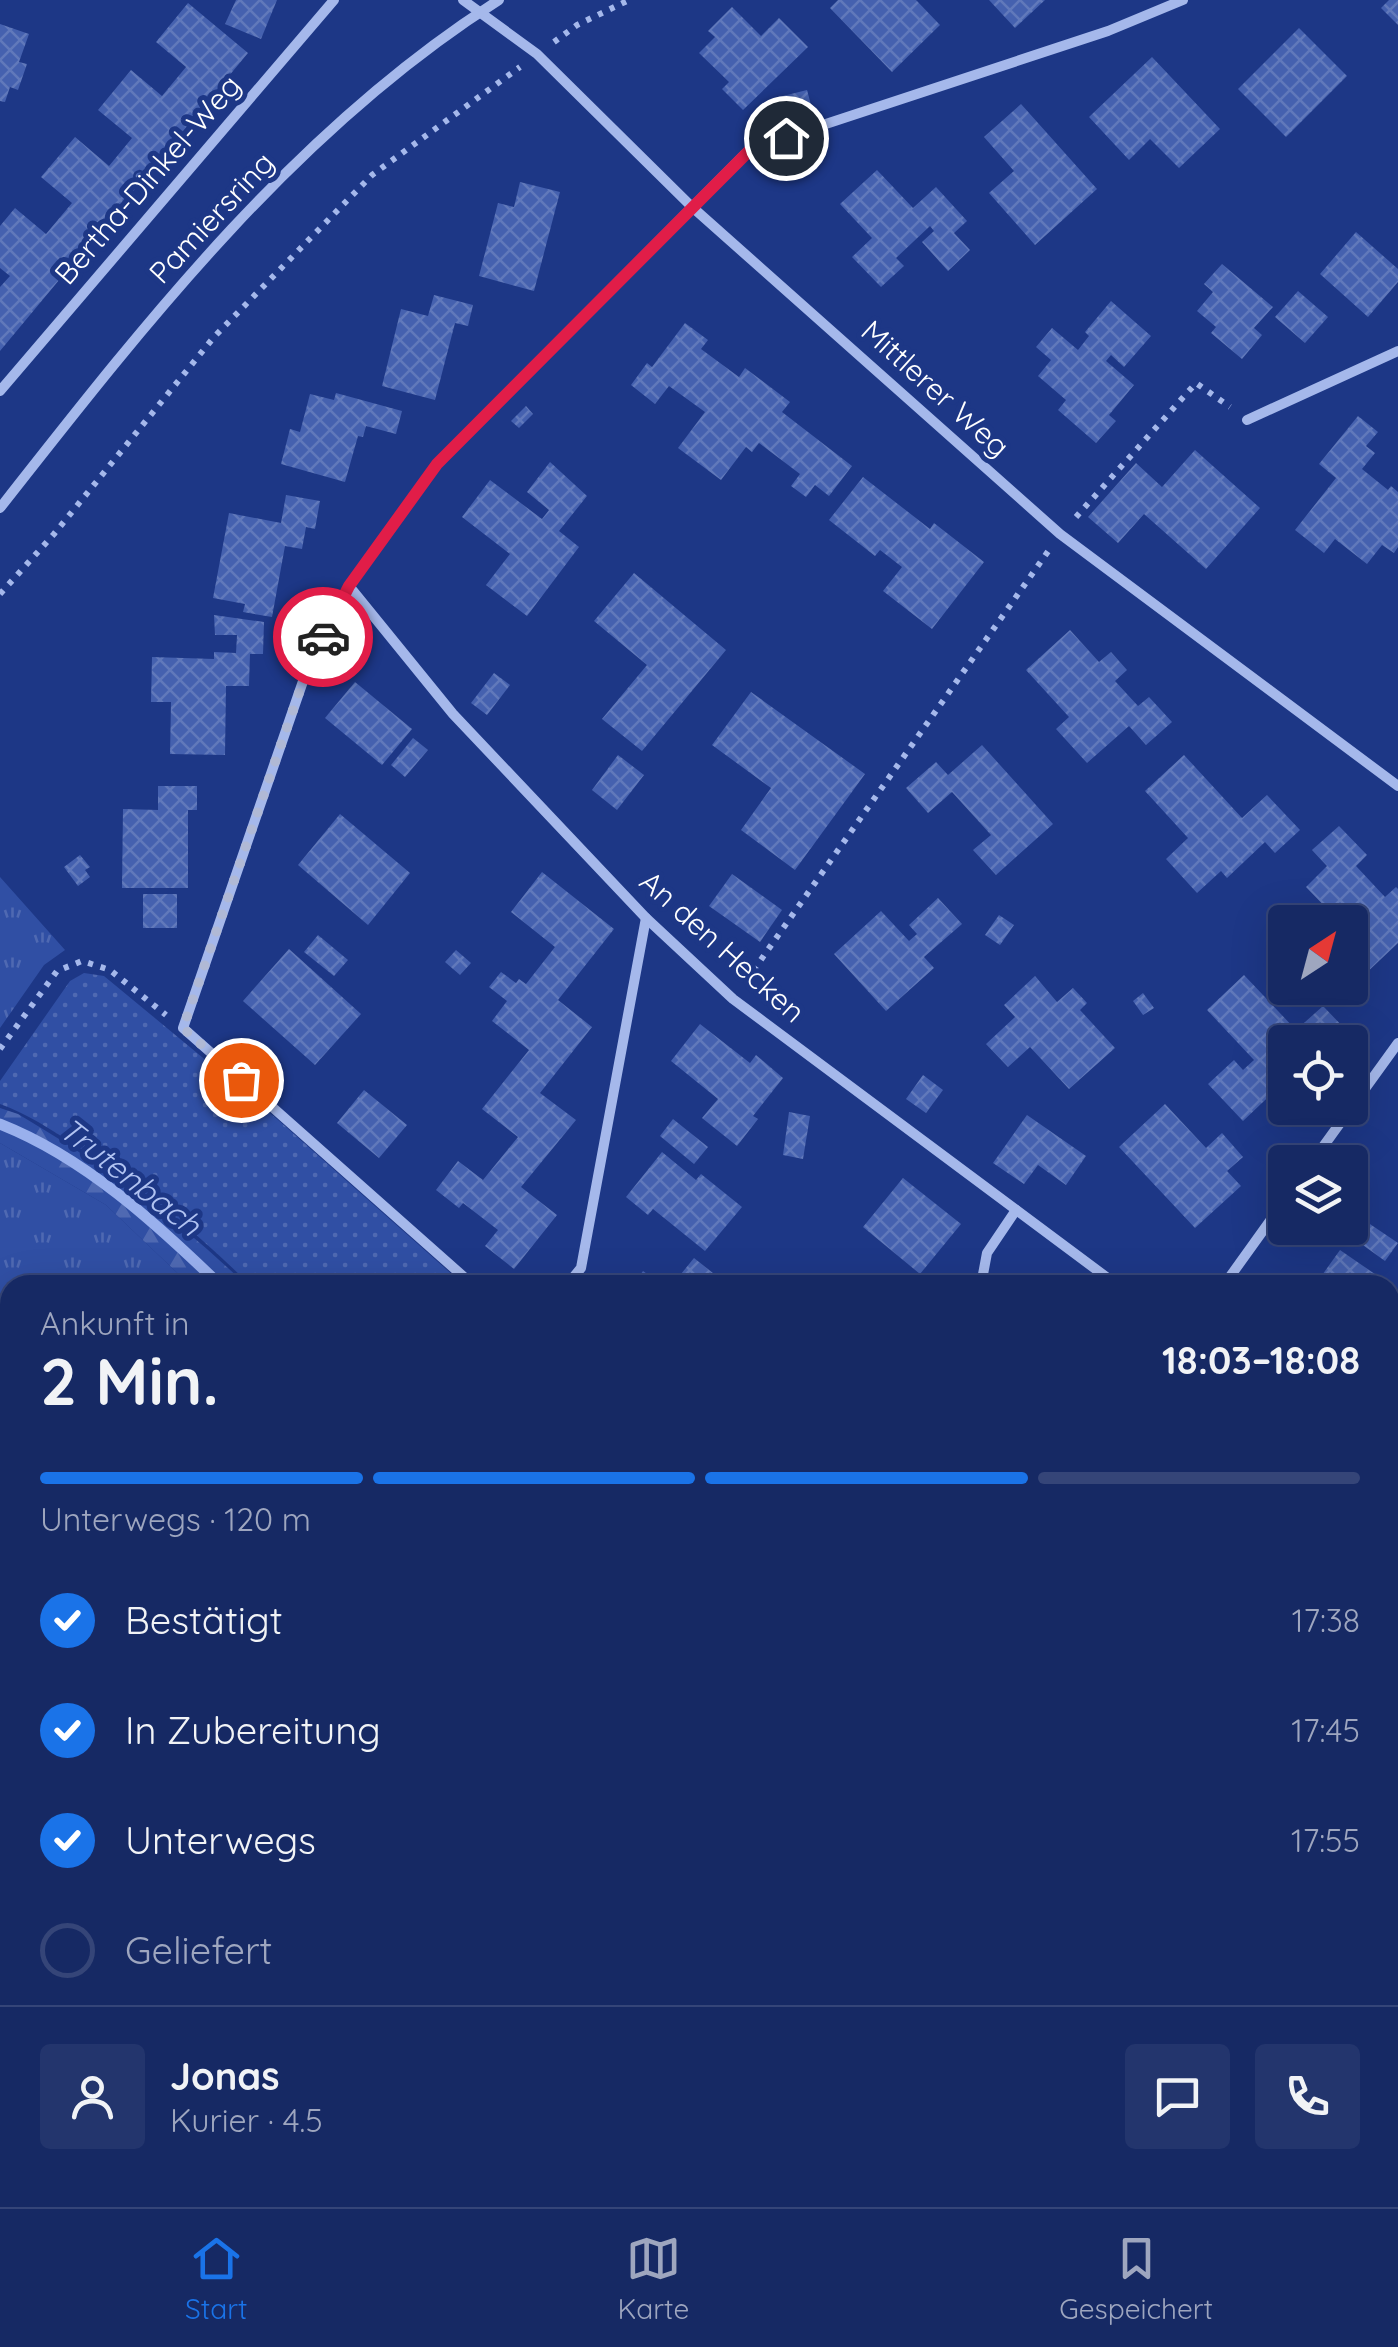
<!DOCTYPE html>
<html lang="de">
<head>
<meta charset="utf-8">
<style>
  :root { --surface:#162964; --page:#23356d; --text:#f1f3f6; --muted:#9ea6bf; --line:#354578; --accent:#1a73e8 }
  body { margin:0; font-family:Quicksand,sans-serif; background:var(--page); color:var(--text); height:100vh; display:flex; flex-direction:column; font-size:38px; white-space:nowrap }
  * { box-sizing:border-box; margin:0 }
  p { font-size:32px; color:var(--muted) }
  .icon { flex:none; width:55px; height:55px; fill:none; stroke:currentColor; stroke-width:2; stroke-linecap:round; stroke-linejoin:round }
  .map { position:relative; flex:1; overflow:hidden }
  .drawer { position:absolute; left:0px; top:1275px; width:1400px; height:932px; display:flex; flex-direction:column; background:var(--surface); border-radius:30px 30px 0 0; box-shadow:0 10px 40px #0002,0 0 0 2px var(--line) }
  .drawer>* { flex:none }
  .needle { width:65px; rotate:36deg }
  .controls { position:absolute; left:1268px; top:905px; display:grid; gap:20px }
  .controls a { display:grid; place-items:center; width:100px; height:100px; border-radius:10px; background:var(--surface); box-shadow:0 10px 40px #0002,0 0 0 2px var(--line); font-size:50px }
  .pin { position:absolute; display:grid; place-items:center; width:85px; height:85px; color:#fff; margin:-42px; border:5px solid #fff; border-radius:50%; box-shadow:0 2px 10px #0007 }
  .courier { position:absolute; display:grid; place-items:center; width:100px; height:100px; margin:-50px; border:8px solid #e11d48; border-radius:50%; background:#fff; color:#222; box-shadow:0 2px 12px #0007 }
  .overview em { font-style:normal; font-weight:700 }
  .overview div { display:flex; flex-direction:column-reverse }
  .overview { display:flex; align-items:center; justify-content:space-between; height:170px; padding:0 40px }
  h1 { font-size:65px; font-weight:700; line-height:75px }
  .bar { display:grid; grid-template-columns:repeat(4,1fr); gap:15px 10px; align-content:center; height:120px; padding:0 40px }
  .bar i { height:12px; border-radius:8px; background:var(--line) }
  .bar .current { background:var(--accent) }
  .bar p { grid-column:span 4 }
  .line { display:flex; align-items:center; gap:25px; padding:0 40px; border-top:2px solid var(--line) }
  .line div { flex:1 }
  .round { display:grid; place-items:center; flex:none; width:105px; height:105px; border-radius:10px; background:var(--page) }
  ol { padding:0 40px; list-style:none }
  li { display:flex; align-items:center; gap:30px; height:110px }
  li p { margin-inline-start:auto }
  li .icon { padding:10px; border-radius:50%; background:var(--accent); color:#fff; stroke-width:4 }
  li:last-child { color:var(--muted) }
  li i { width:55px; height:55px; border:5px solid var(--line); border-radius:50% }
  .tabs { display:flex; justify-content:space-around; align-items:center; height:140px; border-top:2px solid var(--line); background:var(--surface); font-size:28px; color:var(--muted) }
  .tabs a { display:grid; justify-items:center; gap:5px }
  .tabs .current { color:var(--accent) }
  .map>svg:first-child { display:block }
</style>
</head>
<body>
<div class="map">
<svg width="1398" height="2207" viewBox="0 0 1398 2207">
  <defs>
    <pattern id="grass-tufts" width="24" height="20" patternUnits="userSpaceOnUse" patternTransform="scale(2.5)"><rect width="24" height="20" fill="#304fa4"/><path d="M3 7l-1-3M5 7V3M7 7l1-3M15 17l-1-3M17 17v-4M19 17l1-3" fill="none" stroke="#4f69b2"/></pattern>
    <pattern id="forest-firs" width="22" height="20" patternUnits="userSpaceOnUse" patternTransform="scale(2.5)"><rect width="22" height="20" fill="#304fa4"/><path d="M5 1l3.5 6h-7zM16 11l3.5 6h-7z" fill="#4f69b2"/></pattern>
    <pattern id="garden-dots" width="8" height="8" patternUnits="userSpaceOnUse" patternTransform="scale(2.5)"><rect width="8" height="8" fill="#304fa4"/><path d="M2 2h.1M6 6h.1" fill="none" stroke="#4f69b2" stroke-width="1.8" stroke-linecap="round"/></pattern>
    <pattern id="building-cross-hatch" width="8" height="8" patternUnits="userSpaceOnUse" patternTransform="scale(2.5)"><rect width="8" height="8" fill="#4561af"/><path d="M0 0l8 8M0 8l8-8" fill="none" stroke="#6179bb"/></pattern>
  </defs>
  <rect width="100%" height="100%" fill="#1d3786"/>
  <g fill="url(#grass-tufts)">
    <path d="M0,877L65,950L44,965L0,1028Z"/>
    <path d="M0,1143L106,1205L190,1285H10V1374L0,1366Z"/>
    <path d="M1032,2198H1157L1170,2207H1044Z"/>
  </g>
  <g fill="url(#forest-firs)">
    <path d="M0,1108L18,1114C101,1163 177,1218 246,1285H190L106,1205L0,1143Z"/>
    <path d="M1157,2198H1271L1284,2207H1170Z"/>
  </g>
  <g fill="url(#garden-dots)">
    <path d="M84,973L104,976L277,1119L464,1285H250C196,1231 139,1185 75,1145C50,1129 28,1114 0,1104V1081L70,981Z"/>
    <path d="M1390,1997L1398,2000V2207H1275L1261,2198H1390Z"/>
  </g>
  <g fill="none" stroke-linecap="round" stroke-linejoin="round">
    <g stroke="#99b0ed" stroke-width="11">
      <path d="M0,1124C84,1157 156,1223 220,1285"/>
      <path d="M1238,2198L1249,2207"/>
    </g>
  </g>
  <g fill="url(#building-cross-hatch)">
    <path d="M236,0H277L261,39L225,24Z"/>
    <path d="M838,0H916L940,25L892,72L830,8Z"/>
    <path d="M989,0H1045L1015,28Z"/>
    <path d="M1389,0H1398V25L1381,8Z"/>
    <path d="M188,3L248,53L0,351V287L10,276L0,268V226L15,208L46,234L72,203L41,177L75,137L109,166L132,138L98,110L131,70L162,96L186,67L156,42Z"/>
    <path d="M732,7L761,36L779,18L808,47L743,110L722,89L729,82L699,53L715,37L708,31Z"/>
    <path d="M0,24L29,34L19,62L27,64L18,90L10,87L5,102L0,101Z"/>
    <path d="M1299,28L1347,76L1286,137L1238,89Z"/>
    <path d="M1152,57L1220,129L1179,168L1150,139L1129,160L1089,117Z"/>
    <path d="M807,90L811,105L779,114L775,98Z"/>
    <path d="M1021,104L1097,189L1035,245L989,193L1014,171L984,137Z"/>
    <path d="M877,170L913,208L936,187L967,221L954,233L970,250L948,271L922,242L934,231L930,226L896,258L904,266L881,287L852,257L872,238L840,204Z"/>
    <path d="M520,182L560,192L534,291L479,276L498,203L514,207Z"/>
    <path d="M1356,232L1398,269V282L1368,317L1320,274Z"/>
    <path d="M1222,264L1273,307L1254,328L1262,335L1242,359L1211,333L1216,327L1197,311L1213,292L1204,284Z"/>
    <path d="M1298,291L1328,317L1305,343L1275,317Z"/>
    <path d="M434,295L473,305L468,326L455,323L435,400L382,386L401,309L428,316Z"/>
    <path d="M1111,301L1151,336L1124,367L1111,355L1106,361L1134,385L1109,415L1116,421L1096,443L1058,410L1066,400L1038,376L1051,360L1036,347L1052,328L1078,350L1089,336L1085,332Z"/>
    <path d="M685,323L708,340L701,349L739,377L745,368L790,402L782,412L852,466L829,496L815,485L806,497L791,486L800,474L759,443L752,452L746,447L721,480L678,448L705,412L669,386L655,404L631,385L647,363L652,367Z"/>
    <path d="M336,393L402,411L396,434L366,426L363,437L358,436L345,482L281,464L290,429L300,432L310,394L334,400Z"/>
    <path d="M526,406L533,414L519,428L511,421Z"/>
    <path d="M1358,416L1378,432L1366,446L1375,453L1362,469L1388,490L1391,486L1398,492V547L1394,553L1382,545L1367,564L1335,539L1324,553L1295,530L1336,478L1319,464Z"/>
    <path d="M1195,450L1260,508L1206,569L1144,514L1118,543L1088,517L1136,463L1162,487Z"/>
    <path d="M550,462L587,496L559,531L579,547L527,616L486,585L510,554L462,517L490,480L542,519L549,510L527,492Z"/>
    <path d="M863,477L930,529L934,523L984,562L932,629L883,591L902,567L880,550L875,556L829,520Z"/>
    <path d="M286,495L320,501L315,529L306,527L302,549L285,546L272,617L243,612L245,604L213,598L229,513L281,523Z"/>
    <path d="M634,573L726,650L642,751L602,719L647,665L594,621Z"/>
    <path d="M214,615L264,622L263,654H250L249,686H226L225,755L170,754L171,702H151L152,657L214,659V652L236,653L237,635H215Z"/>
    <path d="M1070,630L1099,662L1111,652L1127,670L1115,681L1138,706L1149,697L1172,722L1146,745L1129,726L1087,763L1056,729L1069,717L1026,670Z"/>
    <path d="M494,673L510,685L487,715L471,703Z"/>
    <path d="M355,682L412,729L382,765L325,718Z"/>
    <path d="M751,692L865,774L795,870L741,830L771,788L712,745Z"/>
    <path d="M413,738L428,750L405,777L391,765Z"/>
    <path d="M982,745L1053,824L996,875L973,850L991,835L952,792L928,813L906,788L936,762L948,775Z"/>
    <path d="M618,755L644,775L617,810L592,790Z"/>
    <path d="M1184,755L1242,818L1267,795L1300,830L1275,853L1265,842L1227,878L1221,871L1197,893L1166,859L1188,838L1145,791Z"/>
    <path d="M158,786H197V810H188V888H122L123,809L158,810Z"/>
    <path d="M340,814L410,873L368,925L298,865Z"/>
    <path d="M1339,826L1367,855L1356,866L1385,897L1396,887L1398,889V943L1362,977L1350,964V922H1340L1306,887L1327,866L1312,850Z"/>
    <path d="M80,855L90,867L85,870L90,877L78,886L64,867Z"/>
    <path d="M542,872L614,929L558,1000L592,1027L540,1093L576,1120L521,1187L557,1215L514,1269L485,1246L498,1230L463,1203L459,1208L436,1190L458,1161L483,1180L518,1137L482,1109L529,1050L492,1021L507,1001L489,987L501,972L516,983L519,979L526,984L555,947L511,912Z"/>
    <path d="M732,874L782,910L760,942L709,906Z"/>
    <rect x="143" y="894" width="34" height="34"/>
    <path d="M938,898L962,924L924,957L934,968L886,1011L834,954L881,911L909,941L917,934L909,925Z"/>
    <path d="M999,915L1014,925L1000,945L985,935Z"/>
    <path d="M318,935L348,960L334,976L304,952Z"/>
    <path d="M289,949L361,1014L315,1065L243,1001Z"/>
    <path d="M456,950L471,963L460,975L445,962Z"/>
    <path d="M1244,975L1296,1030L1323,1006L1347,1031L1334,1042H1285V1081L1243,1121L1208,1084L1234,1060L1243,1070L1254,1060L1207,1010Z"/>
    <path d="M1035,976L1057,1002L1073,988L1087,1003L1080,1010L1115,1048L1069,1089L1030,1047L1008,1067L986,1044L1015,1017L1004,1005Z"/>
    <path d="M1143,993L1154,1008L1143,1015L1133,1001Z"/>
    <path d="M700,1024L750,1063L756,1055L783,1078L753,1116L758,1119L737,1146L702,1118L718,1099L671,1061Z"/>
    <path d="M923,1075L943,1090L926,1113L906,1099Z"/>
    <path d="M364,1090L407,1125L379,1158L337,1123Z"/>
    <path d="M1165,1104L1206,1148L1222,1133L1243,1157L1227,1171L1241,1186L1195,1228L1119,1147Z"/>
    <path d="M789,1112L810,1116L803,1159L783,1155Z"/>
    <path d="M1027,1115L1086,1156L1066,1185L1038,1165L1024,1184L993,1163Z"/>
    <path d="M673,1119L708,1147L694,1164L660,1136Z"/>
    <path d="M662,1152L696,1180L701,1174L742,1207L705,1251L653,1209L648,1215L626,1197Z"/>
    <path d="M903,1178L961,1224L920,1274L863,1227Z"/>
    <path d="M1361,1218L1398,1243L1385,1261L1349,1235Z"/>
    <path d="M1340,1250L1398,1290L1396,1367L1390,1363V1285H1315Z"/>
    <path d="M694,1258L728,1285H694L681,1274Z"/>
    <path d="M643,1271L662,1285H633Z"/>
    <path d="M0,1497L10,1504V1622L0,1632Z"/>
    <path d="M1398,1560V1597L1390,1592V1571Z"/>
    <path d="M1390,1683L1398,1689V1733L1390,1727Z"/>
    <path d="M1390,1738L1398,1744V1817L1390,1811L1395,1802L1390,1798Z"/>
    <path d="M0,1803L10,1810V1897L4,1902L0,1899Z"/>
    <path d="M1395,1851L1398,1853V1923L1390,1917V1857Z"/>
    <path d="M10,2090V2198H17L9,2207H0V2102Z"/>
    <path d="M121,2198H250L243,2207H134Z"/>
    <path d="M338,2198H448L457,2205L379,2207L368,2198L361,2207H335L332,2205Z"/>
    <path d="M741,2198H779L791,2207H739L736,2204Z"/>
  </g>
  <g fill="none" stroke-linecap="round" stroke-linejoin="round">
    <g stroke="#a5b8eb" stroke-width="6" stroke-dasharray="5 8" stroke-linecap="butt">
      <path d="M554,42L577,25L629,0"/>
      <path d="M1076,517L1196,383L1230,407"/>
      <path d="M0,594L54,534L214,337L372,175L520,67"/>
      <path d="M746,981L1049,550"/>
      <path d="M0,1049L57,971L82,961L110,970L166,1015"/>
    </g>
    <g stroke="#a5b8eb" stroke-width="10">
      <path d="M463,0L537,54L691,206L1060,534L1398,786"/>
      <path d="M0,391L334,0"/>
      <path d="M1247,420L1398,351"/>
      <path d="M0,508C146,322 297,128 499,0"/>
      <path d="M349,586L453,714L646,918L733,999L1117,1285"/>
      <path d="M1312,1162L1398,1043"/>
      <path d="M473,1285L183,1028L310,661L349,586L437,464L750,149L1108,31L1183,0"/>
      <path d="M567,1285L581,1268L646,918"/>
      <path d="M981,1285L987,1253L1016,1210"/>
      <path d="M1224,1285L1285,1200"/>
      <path d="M1390,1485L1398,1491"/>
      <path d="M0,1728L10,1736"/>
      <path d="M1390,1982L1398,1986"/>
      <path d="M558,2198L566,2207"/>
      <path d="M274,2207L281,2198"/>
    </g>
  </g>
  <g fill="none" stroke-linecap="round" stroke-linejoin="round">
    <path stroke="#b0b9d5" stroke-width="10" stroke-dasharray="0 18" d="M241,1080L183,1028L310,661L323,637"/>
    <path stroke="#e11d48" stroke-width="12" d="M323,637L349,586L437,464L750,150L786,138"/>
  </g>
  <g text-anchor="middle" stroke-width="10" stroke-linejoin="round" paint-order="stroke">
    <g font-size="30" fill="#fff" stroke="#1d3786">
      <text transform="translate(148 180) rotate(-49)" y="10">Bertha-Dinkel-Weg</text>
      <text transform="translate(212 218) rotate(-47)" y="10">Pamiersring</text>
      <text transform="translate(935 389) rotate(42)" y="10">Mittlerer Weg</text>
      <text transform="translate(722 947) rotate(42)" y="10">An den Hecken</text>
    </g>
    <g font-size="32" font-style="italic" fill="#b1c3f2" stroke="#1d3786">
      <text transform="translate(130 1177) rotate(38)" y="11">Trutenbach</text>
    </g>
  </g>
</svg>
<div class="controls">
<a><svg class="needle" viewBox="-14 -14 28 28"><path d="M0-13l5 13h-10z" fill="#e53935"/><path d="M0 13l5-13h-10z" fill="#9ea6bf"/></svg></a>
<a><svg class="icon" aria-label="locate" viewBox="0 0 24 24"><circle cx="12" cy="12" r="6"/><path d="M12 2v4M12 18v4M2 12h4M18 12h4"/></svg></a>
<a><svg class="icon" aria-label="layers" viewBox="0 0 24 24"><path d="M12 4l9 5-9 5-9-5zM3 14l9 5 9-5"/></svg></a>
</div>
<div class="pin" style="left:241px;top:1080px;background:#ea580c"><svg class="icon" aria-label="bag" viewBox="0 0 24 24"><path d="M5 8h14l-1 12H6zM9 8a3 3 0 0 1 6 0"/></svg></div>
<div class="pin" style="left:786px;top:138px;background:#1f2937"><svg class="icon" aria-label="home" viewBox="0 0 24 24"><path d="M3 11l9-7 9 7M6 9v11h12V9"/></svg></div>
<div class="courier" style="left:323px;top:637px"><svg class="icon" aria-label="car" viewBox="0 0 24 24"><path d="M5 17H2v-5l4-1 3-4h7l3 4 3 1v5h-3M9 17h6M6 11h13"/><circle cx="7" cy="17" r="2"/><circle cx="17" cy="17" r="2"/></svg></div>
<section class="drawer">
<div class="overview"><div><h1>2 Min.</h1><p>Ankunft in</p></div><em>18:03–18:08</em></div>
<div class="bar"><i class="current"></i><i class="current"></i><i class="current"></i><i></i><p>Unterwegs · 120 m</p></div>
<ol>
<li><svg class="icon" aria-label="check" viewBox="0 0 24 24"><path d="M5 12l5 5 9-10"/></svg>Bestätigt<p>17:38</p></li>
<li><svg class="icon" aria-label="check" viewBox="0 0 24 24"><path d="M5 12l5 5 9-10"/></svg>In Zubereitung<p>17:45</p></li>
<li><svg class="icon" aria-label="check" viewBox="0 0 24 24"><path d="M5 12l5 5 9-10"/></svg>Unterwegs<p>17:55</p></li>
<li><i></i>Geliefert</li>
</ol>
<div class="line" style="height:180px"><a class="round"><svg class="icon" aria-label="person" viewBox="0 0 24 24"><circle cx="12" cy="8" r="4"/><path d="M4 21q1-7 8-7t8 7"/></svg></a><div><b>Jonas</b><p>Kurier · 4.5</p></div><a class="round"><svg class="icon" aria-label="chat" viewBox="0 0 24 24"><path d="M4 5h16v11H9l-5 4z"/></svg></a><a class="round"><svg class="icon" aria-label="phone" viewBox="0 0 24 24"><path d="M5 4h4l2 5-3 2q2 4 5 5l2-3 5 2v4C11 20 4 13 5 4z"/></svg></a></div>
</section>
</div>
<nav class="tabs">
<a class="current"><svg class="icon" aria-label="home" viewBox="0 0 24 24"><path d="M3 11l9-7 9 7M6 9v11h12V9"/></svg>Start</a>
<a><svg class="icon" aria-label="map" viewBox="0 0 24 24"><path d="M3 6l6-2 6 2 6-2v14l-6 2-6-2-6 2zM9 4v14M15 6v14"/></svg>Karte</a>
<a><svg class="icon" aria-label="saved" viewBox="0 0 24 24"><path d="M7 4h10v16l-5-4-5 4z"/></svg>Gespeichert</a>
</nav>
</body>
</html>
